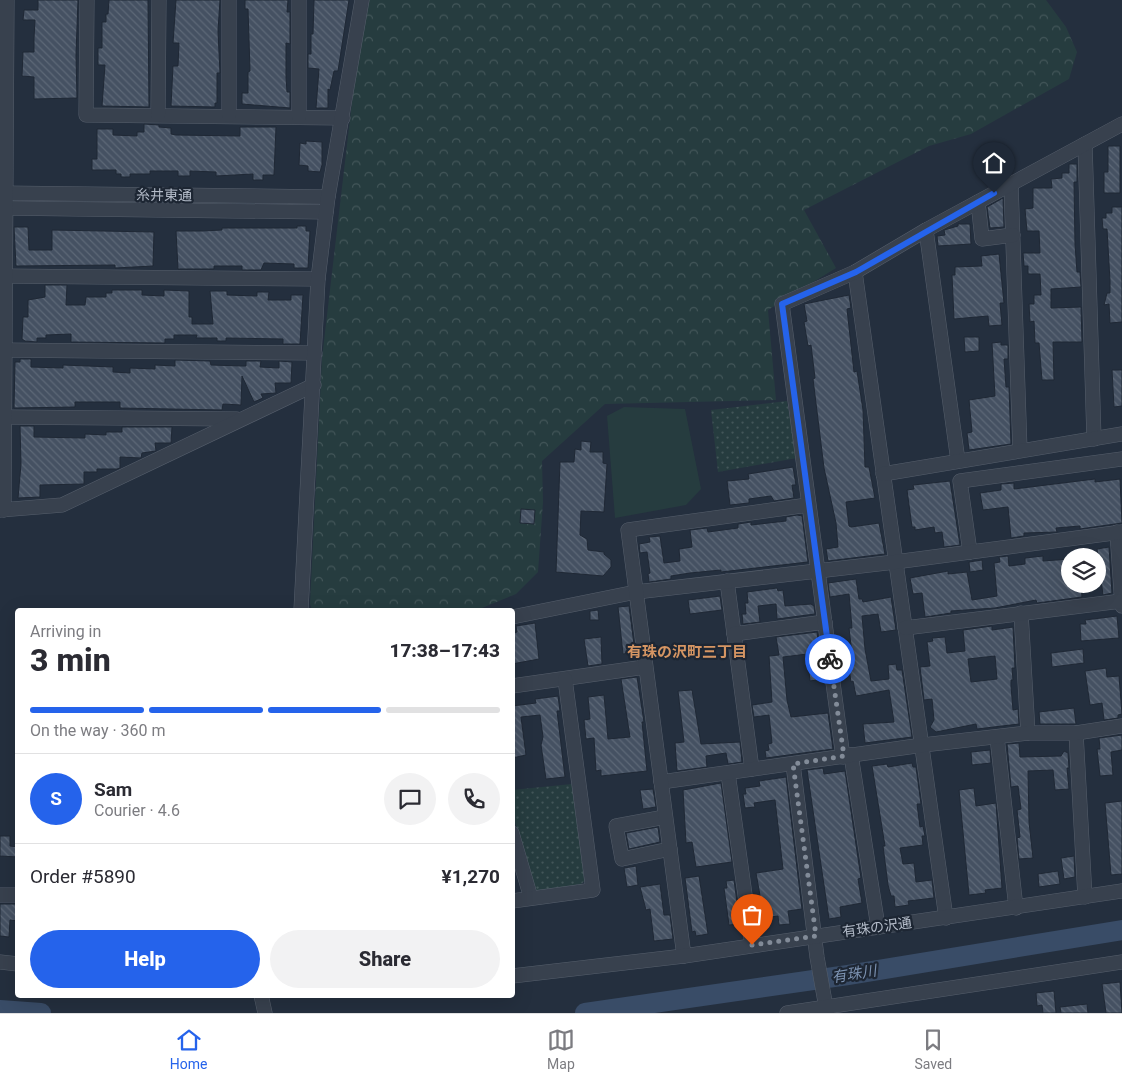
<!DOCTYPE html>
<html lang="en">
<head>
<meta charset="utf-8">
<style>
  :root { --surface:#fff; --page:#f2f2f3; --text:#2b2b33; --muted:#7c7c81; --line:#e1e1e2; --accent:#2563eb }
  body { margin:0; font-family:Roboto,"Noto Sans JP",sans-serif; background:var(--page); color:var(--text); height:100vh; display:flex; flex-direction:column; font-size:19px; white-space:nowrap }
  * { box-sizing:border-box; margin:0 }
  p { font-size:16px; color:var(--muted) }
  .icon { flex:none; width:28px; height:28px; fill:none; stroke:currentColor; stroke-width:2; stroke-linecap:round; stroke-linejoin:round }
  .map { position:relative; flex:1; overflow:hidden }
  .sheet { position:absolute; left:15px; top:608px; width:500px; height:390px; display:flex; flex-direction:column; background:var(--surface); border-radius:5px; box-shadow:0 5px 20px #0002 }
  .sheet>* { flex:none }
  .buttons { position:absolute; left:1061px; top:548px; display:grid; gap:10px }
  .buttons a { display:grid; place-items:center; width:45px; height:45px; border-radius:50%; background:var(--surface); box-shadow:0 5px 20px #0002; font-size:25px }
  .pin { position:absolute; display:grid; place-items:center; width:42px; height:42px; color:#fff; margin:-51px -21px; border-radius:50% 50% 50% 0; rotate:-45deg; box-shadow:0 0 5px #0007 }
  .pin .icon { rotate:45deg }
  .courier { position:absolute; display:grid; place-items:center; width:50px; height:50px; margin:-25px; border:4px solid #2563eb; border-radius:50%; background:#fff; color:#222; box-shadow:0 1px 6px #0007 }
  .headline em { font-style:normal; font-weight:800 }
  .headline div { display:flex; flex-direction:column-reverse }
  .headline { display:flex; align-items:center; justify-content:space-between; height:85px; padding:0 15px }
  h1 { font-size:32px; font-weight:800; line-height:38px }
  .bar { display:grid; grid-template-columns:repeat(4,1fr); gap:8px 5px; align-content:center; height:60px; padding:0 15px }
  .bar i { height:6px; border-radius:4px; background:var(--line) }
  .bar .selected { background:var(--accent) }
  .bar p { grid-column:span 4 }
  .line { display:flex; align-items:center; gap:12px; padding:0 15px; border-top:1px solid var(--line) }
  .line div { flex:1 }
  .round { display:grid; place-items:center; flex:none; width:52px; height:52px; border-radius:26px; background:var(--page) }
  .button { display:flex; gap:10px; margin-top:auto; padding:10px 15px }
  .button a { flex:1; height:58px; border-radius:30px; background:var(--accent); color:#fff; font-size:20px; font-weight:800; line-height:58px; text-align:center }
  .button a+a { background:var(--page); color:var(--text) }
  .menu { display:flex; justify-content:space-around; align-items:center; height:70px; border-top:1px solid var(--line); background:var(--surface); font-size:14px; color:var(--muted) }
  .menu a { display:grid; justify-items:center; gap:2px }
  .menu .selected { color:var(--accent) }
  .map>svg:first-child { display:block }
</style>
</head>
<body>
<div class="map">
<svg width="1122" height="1013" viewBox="0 0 1122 1013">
  <defs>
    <pattern id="forest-crowns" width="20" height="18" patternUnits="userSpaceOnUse" patternTransform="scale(1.25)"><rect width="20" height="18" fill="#263c3f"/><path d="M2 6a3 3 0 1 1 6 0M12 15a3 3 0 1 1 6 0" fill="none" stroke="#435659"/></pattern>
    <pattern id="park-dots" width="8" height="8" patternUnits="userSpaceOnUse" patternTransform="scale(1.25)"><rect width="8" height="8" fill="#263c3f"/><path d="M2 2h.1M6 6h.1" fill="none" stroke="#435659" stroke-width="1.8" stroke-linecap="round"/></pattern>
    <pattern id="building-back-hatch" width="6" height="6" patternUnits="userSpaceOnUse" patternTransform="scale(1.25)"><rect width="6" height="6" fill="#455162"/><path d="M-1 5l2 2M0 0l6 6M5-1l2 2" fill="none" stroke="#5d6877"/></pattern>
  </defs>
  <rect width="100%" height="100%" fill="#242f3e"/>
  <path fill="#263c3f" d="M624,407L685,409L701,489L686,505L615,518L607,416Z"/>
  <path fill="url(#forest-crowns)" d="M364,0H1046L1066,27L1077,52L1069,79L971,134L929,146L804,210L836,268L768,310L776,400L605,404L542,461L543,502L538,572L516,594L477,610H312L310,604L322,358Z"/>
  <g fill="url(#park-dots)">
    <path d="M787,401L797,458L718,472L711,410Z"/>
    <path d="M572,784L586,880L581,884L540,893L533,888L513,815L512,790Z"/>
  </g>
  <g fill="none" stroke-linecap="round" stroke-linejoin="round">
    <g stroke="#394c67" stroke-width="20">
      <path d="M0,1010L41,1013"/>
      <path d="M585,1013L848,975L1122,930"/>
    </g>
  </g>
  <g fill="url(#building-back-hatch)" stroke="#1f2835" fill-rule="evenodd">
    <path d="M38,0H78L76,55L77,98L34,99V77L22,76L23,52H34V38L35,20H23L24,10H38Z"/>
    <path d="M109,0H148L149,107L102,106L105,65H98V48H102V22H106V14H108Z"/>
    <path d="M176,0H220L218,31L220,73H217V103H215V107L171,106L173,66H178L179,43H173Z"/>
    <path d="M245,0H288L287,12H290V44L286,43V77L287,92H290V108L242,104V93H248V72L250,71L248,9H245Z"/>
    <path d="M314,0H349L338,71H334L330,90L328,89V108H316L319,69L308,68V54H311V34H313Z"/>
    <path d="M144,124L159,125V127L171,128V134L176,135L240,136V127H276L274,175H263V180H253V174L216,176V172L190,171V176H178V171H150V174H130V177H121V174H116V170H92V159H97V129H113V135L137,136V132H144Z"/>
    <path d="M306,141L322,142V165L320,172L308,171V166L299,165L300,143L306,144Z"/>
    <path d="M1108,146H1120V193H1104V172H1108Z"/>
    <path d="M1069,164H1077V182H1074L1075,244L1077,272H1080L1081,287L1051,289V308L1081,307L1082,342H1053L1054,380H1042L1039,343H1035L1034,321L1030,322L1029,304H1034V295H1041L1040,274H1028V266H1024L1023,253H1040L1039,231H1027L1025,209L1033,208V188H1052L1051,179L1062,178V173H1069Z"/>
    <path d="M1003,198L1004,227L990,228L987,207Z"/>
    <path d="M1112,207H1122V322L1110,323L1109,304L1104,305L1107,293H1110V281L1107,229H1103L1102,218H1106V213H1112Z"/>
    <path d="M958,224H970L971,244L938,246L937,236L945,235L944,230L958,226Z"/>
    <path d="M297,226H306V231H310L308,268H294V264L264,263L261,270H242V266H214V269H178L176,231H202L222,230V228H297Z"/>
    <path d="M14,227H28L29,250H52V230L154,232L153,266L115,268V265L16,266Z"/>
    <path d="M999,254L1004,303H1000L1002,325L989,326L988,316L954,319L952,275H955V267L982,266L981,256Z"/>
    <path d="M45,285H67L66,305H85L86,297H106V293H112V290H142V295L164,296V290L189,291V317H192V324H213L210,291H227V295L257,296V292H269L268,300H291V295H303L300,344H283V339L226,338V341H217V338H196L197,335H174V339H165V343L71,342V334L46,335V338H37V342L25,341L22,339L23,317H28V300L45,297Z"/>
    <path d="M849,295L851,308L847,309L854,372L857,371L863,410L865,467H869L875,498L846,502L849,526L851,527L879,523L885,554L828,561L826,549L838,547L836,523L824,468L813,379L815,378L811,345L808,346L804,322L807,321L804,304Z"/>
    <path d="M964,337H979V351L965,352Z"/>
    <path d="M1001,342V345H1008V359H1004L1006,387H1009L1011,444L969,450L967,433L972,432L969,400L995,396L992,343Z"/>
    <path d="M20,359H31V367L63,368V365L113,367V372L130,373V368L155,369V365L175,366V360L210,361L211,365L243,366H246V361H261L260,367L279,368V361L292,362L291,383H275L276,393L261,394L263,398L254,402L242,376L241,405L223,404L222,410L120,408V402H75V407L14,408L15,362H20Z"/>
    <path d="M1112,370H1122V406L1114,407Z"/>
    <path d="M20,426H34V437L85,438V434L106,435V432H122V427H172L171,443H155L156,451L142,453L141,458L120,457V468L117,469H97V472H84V484L40,485V497L18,498L21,464Z"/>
    <path d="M581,441L591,442L590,452H603V463L607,464L604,512L581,511L580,535L587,539L588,550L604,552V554L611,560V567L603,576L556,572L560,462H574L575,449L581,450Z"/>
    <path d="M793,467L796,485H792L794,498L774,501L771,496L749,499V503L730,505L727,481L749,479L748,474Z"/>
    <path d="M1095,479V482L1120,479L1122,523L1080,529V526L1056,528L1057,532L1024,533V536L1011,538L1008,507L983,510L980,493L1001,490V484L1014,483V489Z"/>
    <path d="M950,481L960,545L944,547L942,532L935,533L934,527L915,530V527H912L907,490L914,489L913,485Z"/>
    <path d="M521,509L535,510L534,524L520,523Z"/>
    <path d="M797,515L802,516L808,562L721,572V570L690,573L671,576V579L649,582L648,574L650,573L647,552L640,553L639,544L650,542L649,537L660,536L664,563L680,561L679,549L692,547L690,530L707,528L708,532L738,528V524L751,522V525L786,521V517Z"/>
    <path d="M1109,547L1112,593L1103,595L1097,549Z"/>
    <path d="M1008,556L1009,566L1025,564V558L1043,556V561L1070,559V584H1081L1082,597L1037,603L1036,600L995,608L951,611V613L925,617L922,593L913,594L910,578L948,571V574L967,572L972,600L997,596L994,563L1000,562L999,557Z"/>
    <path d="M982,560L983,570L970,572L969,562Z"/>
    <path d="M856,579L859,599H862L863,602L891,597L896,630L881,632L878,614L862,616L865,649L871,681L889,679L888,665L896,664L897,670H902L912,737L865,743L863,724L894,722L889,690L856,696L853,681L851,682L847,655L852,654L849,628H852L849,594L830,597L828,583Z"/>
    <path d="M777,588L778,591L783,590L785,606L811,604L814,606L815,614L777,619L776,604L758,606L760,622L743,624L742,614H746L745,603H748L747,592Z"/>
    <path d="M720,596L722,610L690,614L688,600Z"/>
    <path d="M629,606L635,652L623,654L618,607Z"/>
    <path d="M598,610L599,620H590V611Z"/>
    <path d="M1117,616L1119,638L1081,641L1080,624H1086L1085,620Z"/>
    <path d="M535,623L539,659L512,664L513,633L517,632L516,626Z"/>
    <path d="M992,626V630L1013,627L1015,668H1012L1013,680H1011V686L1013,710L1018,709L1019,724L977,729L976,724L936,732L930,727L934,720L932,699L924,700L920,667L930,666L927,642L933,641L932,638L945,637L947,653L965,651L963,630ZM995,656L997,679L971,682L968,659Z"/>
    <path d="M817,632L823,679L810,681L807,654L783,657L787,700L791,717L828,713L833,749L766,758L765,751L769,750L768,744L772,743L769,715L754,717L752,705L772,702L769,656L779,655L776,637Z"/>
    <path d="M601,637L602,664L588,666L584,639Z"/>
    <path d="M1083,649L1084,663L1052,667L1051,653Z"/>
    <path d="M1106,668L1107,677L1119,676L1122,714L1118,715V718L1104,720L1102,703L1090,705L1085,671Z"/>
    <path d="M637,677L644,722H642L647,771L601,776V770L596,771L594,738L586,739L584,720L590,719L588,697L604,695L608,739L630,737L621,679Z"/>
    <path d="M692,690L701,744L740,742L742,762L728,764L726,753L706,756L707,767L677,771L675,743L684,742L678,691Z"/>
    <path d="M558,696L560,711H557L565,777L546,779L541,745L543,737L540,715L521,717L526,755L512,758V706L536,703L535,699Z"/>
    <path d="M1074,708L1076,724H1040L1039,712Z"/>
    <path d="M1122,735V750L1111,752L1113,775L1100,776L1097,749H1100L1099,738Z"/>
    <path d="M1019,743L1020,757L1061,756L1064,751L1068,753L1069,768H1067L1069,789L1055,790L1053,770L1028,771L1029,822L1033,858L1019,859L1017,838L1020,837L1017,810L1021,809L1018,786L1011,787L1007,744Z"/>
    <path d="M990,750L991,763L972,765L971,752Z"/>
    <path d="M912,763L913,767H916L921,804H917L920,827L923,826L925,836H922L923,845L900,848L903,864L914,863L916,882L932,880L934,898L908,901L909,905L895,907L894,896H891L888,885L883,846H885L872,766L887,764L888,767Z"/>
    <path d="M823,768L824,774L845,771L861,878L858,879L862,903L840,907L841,917L829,919L807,770Z"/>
    <path d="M786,777L802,909L788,911L790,924L779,925L778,916L764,918L756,873L783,869L775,800L754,803L755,807L745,808L743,794H746L745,788L760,786L759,781Z"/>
    <path d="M721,783L732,862L696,867L692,842L686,843L683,790Z"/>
    <path d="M974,788L976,806L996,803L1002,888L985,890L986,893L969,895L959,790Z"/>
    <path d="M653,789L656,807L643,809L640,790Z"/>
    <path d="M1122,801V874L1111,875L1105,803Z"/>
    <path d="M658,827L660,842L629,849L626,833Z"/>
    <path d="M0,836H10V846L18,847V857L0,856Z"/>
    <path d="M1074,856L1075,877L1064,879L1061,858Z"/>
    <path d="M636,866L638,885L627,887L624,868Z"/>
    <path d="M1058,871L1060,884L1039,887L1038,874Z"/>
    <path d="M699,876L708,934L696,936L695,931L692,932L685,878Z"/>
    <path d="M734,880L740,924L729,925L724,888H727L726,881Z"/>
    <path d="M660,884L664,915H670L673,939L654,941L650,909L646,910L640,887Z"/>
    <path d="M0,904H18V921L10,920L9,937L0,936Z"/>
    <path d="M1120,982L1122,1013H1106L1102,984Z"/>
    <path d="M1054,991L1056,1013H1043L1042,1005L1037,1006L1036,993Z"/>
    <path d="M1087,1004L1088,1013H1061L1060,1007Z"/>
  </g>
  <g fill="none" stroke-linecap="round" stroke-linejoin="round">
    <g stroke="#565f6c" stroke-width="15">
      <g id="minor">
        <path d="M87,0L86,115L343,118"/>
        <path d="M158,115L159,0"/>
        <path d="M229,115V0"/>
        <path d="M299,117V0"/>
        <path d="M1085,144L1094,439"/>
        <path d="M1011,184L1020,450"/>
        <path d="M0,193L328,197"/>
        <path d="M978,202L982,239L1013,235"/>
        <path d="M0,208L326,212"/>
        <path d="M926,230L958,461"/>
        <path d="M855,272L946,918"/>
        <path d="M0,276L318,279"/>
        <path d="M0,350L315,353"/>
        <path d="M0,417L237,419"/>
        <path d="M883,474L1122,434"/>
        <path d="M0,510L62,505L314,385"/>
        <path d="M4,510L7,0"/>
        <path d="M1117,532L1122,606"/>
        <path d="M970,552L960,481L1122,459"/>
        <path d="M727,581L752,769"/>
        <path d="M301,610L318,279L328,197L362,0"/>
        <path d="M1021,613L1028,733"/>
        <path d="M512,617L636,592L895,562L1122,532"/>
        <path d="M905,628L1122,601"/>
        <path d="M734,634L825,622"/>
        <path d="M512,686L645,667"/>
        <path d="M1076,733L1085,897"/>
        <path d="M997,737L1016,908"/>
        <path d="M851,755L878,927"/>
        <path d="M843,757L782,304L855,272L926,230L1122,124"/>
        <path d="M793,764L817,957L827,1013"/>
        <path d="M728,773L752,945"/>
        <path d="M661,782L923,745L1028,733H1076L1122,726"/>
        <path d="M665,817L616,826L622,859L670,849"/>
        <path d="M512,833L531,898"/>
        <path d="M0,895H18"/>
        <path d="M512,901L593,890L565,679"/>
        <path d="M684,956L628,530L808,505"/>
        <path d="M0,962L18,964"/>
        <path d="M512,976L684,956L1122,891"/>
        <path d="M261,995L265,1013"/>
        <path d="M787,1013L1122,962"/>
      </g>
    </g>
    <use href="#minor" stroke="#38414e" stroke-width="14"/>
  </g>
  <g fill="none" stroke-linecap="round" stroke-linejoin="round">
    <path stroke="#828b98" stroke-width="5" stroke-dasharray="0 9" d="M752,945L816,936L793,764L844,756L830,659"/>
    <path stroke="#2563eb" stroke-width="6" d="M830,659L782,304L856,272L994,193"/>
  </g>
  <g text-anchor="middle" stroke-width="4.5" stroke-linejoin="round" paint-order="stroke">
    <g font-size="14" fill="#b4bcc9" stroke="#1d2633">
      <text transform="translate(164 195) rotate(1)" y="5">糸井東通</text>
      <text transform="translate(877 927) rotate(-8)" y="5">有珠の沢通</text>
    </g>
    <g font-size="15" font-weight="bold" fill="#d59563" stroke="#1d2633">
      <text x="687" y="657">有珠の沢町三丁目</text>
    </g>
    <g font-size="15" font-style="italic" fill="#7c92b1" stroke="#1d2633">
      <text transform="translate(854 974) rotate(-9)" y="5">有珠川</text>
    </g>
  </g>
</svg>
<div class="buttons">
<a><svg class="icon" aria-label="layers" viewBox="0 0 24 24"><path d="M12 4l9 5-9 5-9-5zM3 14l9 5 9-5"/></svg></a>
</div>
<div class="pin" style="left:752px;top:945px;background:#ea580c"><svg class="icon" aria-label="bag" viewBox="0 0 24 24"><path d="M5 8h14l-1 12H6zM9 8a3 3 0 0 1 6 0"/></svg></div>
<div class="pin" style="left:994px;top:193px;background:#1f2937"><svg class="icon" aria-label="home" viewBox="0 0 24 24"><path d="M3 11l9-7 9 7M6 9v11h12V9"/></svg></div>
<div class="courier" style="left:830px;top:659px"><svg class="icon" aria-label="bike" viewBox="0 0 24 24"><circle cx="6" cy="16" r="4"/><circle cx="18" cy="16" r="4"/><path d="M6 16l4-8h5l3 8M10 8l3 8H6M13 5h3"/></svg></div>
<section class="sheet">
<div class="headline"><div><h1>3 min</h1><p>Arriving in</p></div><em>17:38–17:43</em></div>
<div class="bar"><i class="selected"></i><i class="selected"></i><i class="selected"></i><i></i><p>On the way · 360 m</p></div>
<div class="line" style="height:90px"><b class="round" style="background:var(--accent);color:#fff">S</b><div><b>Sam</b><p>Courier · 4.6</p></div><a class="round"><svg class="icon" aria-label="chat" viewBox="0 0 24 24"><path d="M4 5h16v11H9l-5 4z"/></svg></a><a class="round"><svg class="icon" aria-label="phone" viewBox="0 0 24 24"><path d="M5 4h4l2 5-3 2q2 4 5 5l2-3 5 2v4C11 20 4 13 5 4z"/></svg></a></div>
<div class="line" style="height:65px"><div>Order #5890</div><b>¥1,270</b></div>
<div class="button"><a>Help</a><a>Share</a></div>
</section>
</div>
<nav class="menu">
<a class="selected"><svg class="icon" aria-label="home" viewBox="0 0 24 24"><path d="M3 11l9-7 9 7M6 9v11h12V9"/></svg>Home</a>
<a><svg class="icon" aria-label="map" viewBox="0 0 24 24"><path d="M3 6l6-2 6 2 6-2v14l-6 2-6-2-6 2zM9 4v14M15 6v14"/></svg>Map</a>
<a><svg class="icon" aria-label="saved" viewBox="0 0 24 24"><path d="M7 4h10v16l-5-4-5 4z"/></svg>Saved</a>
</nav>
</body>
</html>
